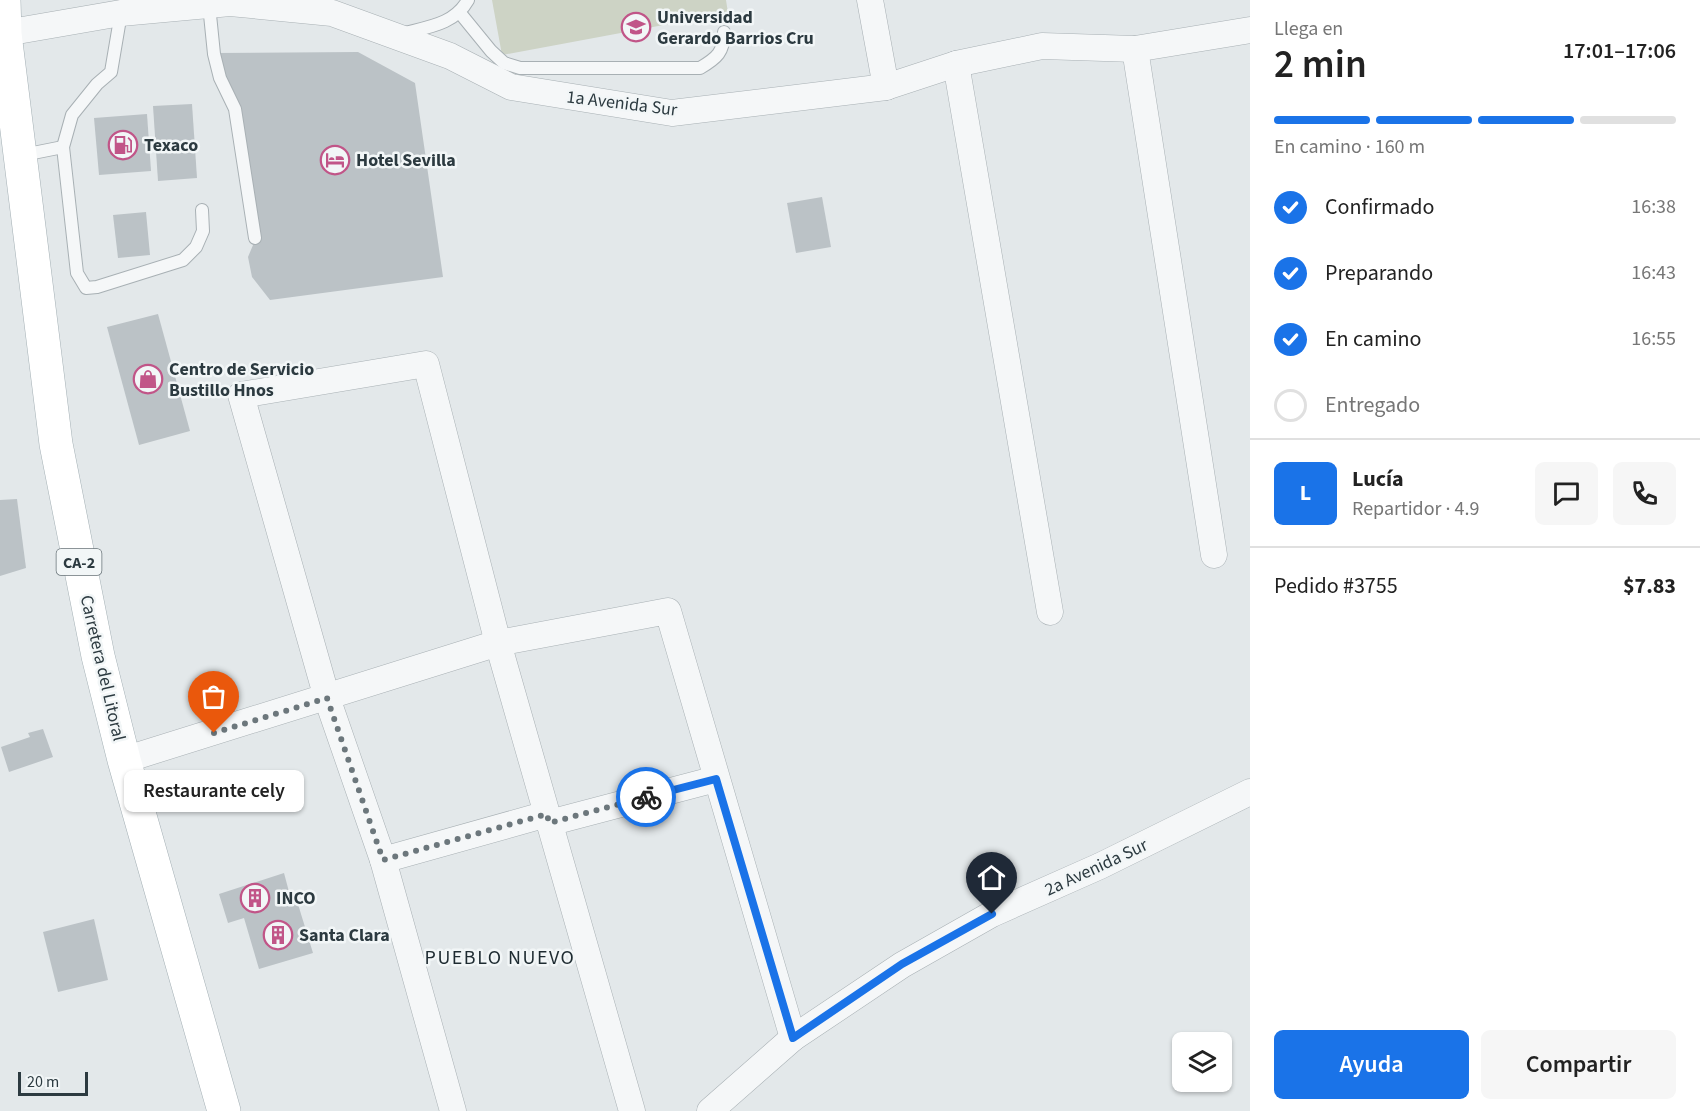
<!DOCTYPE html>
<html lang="es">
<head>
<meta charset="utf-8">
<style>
  :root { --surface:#fff; --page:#f6f6f6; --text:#222; --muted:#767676; --line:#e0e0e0; --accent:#1a73e8 }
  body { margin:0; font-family:"Source Sans 3",sans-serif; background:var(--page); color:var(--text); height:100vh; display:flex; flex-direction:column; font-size:22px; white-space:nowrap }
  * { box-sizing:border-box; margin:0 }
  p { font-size:20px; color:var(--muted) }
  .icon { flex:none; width:33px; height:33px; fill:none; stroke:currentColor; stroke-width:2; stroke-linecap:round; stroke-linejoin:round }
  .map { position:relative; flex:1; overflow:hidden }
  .side { display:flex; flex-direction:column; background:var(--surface); width:450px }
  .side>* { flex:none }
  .controls { position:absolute; left:1172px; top:1032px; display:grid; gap:12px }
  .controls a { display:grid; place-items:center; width:60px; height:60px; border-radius:9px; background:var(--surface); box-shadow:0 2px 4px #0004; font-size:30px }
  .scale { position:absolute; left:18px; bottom:15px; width:70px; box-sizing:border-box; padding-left:6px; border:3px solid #2c3a40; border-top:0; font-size:16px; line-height:21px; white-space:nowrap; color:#2c3a40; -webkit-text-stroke:4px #f2f6f7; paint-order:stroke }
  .pin { position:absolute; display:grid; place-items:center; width:51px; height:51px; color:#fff; margin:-62px -26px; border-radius:50% 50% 50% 0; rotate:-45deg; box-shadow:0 0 6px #0007 }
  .pin .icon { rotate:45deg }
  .courier { position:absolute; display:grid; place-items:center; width:60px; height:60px; margin:-30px; border:4px solid #1a73e8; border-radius:50%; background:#fff; color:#222; box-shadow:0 2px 8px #0007 }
  .bubble { position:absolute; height:42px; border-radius:9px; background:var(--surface); box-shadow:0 2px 4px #0004; font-size:20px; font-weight:600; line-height:42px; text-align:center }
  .head em { font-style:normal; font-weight:600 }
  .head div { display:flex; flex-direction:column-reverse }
  .head { display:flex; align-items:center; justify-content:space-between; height:102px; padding:0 24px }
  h1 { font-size:39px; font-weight:600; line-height:45px }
  .bar { display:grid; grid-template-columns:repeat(4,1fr); gap:9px 6px; align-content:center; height:72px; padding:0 24px }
  .bar i { height:8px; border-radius:4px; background:var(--line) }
  .bar .active { background:var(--accent) }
  .bar p { grid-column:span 4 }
  .line { display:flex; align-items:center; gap:15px; padding:0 24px; border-top:2px solid var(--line) }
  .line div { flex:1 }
  .round { display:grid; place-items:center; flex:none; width:63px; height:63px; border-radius:9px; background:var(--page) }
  ol { padding:0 24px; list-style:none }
  li { display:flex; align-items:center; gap:18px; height:66px }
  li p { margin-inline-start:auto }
  li .icon { padding:6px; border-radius:50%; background:var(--accent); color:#fff; stroke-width:4 }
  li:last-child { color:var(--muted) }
  li i { width:33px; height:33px; border:3px solid var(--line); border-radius:50% }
  .button { display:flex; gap:12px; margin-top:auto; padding:12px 24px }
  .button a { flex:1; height:69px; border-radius:9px; background:var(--accent); color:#fff; font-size:24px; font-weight:600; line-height:69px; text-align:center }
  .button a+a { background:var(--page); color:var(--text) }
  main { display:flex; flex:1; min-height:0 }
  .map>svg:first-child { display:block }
</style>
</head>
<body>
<main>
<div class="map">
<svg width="1250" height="1111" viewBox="0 0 1250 1111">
  <rect width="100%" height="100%" fill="#e3e8ea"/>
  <path fill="#cdd3c5" d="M492,0H726L728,13L502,55Z"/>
  <g fill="#bbc2c6">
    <path d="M358,52L415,83L443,277L270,300L252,277L248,257L256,238L235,103L216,53Z"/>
    <path d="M192,104L197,178L158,181L153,106Z"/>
    <path d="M147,114L151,171L99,175L94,118Z"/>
    <path d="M822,197L831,247L796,253L787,203Z"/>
    <path d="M146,212L150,255L118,258L113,215Z"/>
    <path d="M158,314L190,431L139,445L107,327Z"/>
    <path d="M17,499L26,568L0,576V500Z"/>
    <path d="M43,729L53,757L9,772L1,747L30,737L28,733Z"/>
    <path d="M284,873L292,903L297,901L313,953L259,969L244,918L228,923L219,894Z"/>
    <path d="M94,919L108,980L58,992L43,932Z"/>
  </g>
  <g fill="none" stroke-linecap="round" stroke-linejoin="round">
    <g stroke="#a8b0b4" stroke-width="14">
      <g id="service">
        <path d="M209,5L214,54L220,78L235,109L255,238"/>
        <path d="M121,13L111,72L97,84L72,115L63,147L77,273L86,288L97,287L183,260L196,247L203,231L202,210"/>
        <path d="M460,13L491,51L504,63L520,68H700C717,58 724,52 724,32"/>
        <path d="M401,34C427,27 454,25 468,0"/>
        <path d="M23,155L63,147"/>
      </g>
    </g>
    <g stroke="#a8b0b4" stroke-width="27">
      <g id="minor">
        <path d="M870,0L886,87"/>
        <path d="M0,34L121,13L230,3L332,13L450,56L511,87L672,113L886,87L956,64L1042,46L1135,49L1250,30"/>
        <path d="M1135,49L1214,555"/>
        <path d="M956,64L1050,612"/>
        <path d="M124,760L498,643L668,611L793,1038"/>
        <path d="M549,823L716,779"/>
        <path d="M383,860L547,814"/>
        <path d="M453,1111L383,860L327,698L241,395L426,364L498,643L632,1111"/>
        <path d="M710,1111L793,1038L902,965L992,914L1100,866L1250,792"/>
      </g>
    </g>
    <g stroke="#a3afb4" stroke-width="34">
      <path id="primary" d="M4,0L5,34L56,444L98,656L124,760L224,1111"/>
    </g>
    <use href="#service" stroke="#f5f7f8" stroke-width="12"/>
    <use href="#minor" stroke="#f5f7f8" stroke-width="26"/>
    <use href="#primary" stroke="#fff" stroke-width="33"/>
  </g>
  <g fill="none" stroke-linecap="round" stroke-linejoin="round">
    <path stroke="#6c777c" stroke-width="6" stroke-dasharray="0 10.8" d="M214,733L327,698L383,860L547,814L549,823L646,797"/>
    <path stroke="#1a73e8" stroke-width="8" d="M646,797L716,779L793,1038L902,964L992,914"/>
  </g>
  <defs>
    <g id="university-ring" transform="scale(1.5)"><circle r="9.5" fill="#f2f6f7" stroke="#c15588" stroke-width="1.5"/><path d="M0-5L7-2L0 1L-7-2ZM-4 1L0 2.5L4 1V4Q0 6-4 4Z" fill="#c15588"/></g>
    <g id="fuel-ring" transform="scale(1.5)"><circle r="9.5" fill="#f2f6f7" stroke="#c15588" stroke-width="1.5"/><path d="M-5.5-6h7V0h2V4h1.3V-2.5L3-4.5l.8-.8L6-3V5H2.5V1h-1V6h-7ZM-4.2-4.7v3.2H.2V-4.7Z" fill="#c15588"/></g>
    <g id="hotel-ring" transform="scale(1.5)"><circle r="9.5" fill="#f2f6f7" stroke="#c15588" stroke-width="1.5"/><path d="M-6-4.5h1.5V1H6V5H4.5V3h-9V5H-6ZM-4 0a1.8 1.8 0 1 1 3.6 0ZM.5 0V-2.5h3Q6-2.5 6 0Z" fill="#c15588"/></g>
    <g id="shop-ring" transform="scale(1.5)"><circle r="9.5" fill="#f2f6f7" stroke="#c15588" stroke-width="1.5"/><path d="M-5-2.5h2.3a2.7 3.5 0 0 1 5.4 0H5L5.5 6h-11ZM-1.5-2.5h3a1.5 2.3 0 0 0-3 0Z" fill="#c15588"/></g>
    <g id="building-ring" transform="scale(1.5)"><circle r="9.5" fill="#f2f6f7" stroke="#c15588" stroke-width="1.5"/><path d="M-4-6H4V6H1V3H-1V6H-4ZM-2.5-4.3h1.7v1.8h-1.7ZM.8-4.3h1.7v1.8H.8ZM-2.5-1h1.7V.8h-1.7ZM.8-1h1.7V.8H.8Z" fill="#c15588"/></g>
  </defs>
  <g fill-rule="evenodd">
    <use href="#university-ring" x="636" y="27"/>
    <use href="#fuel-ring" x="123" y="145"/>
    <use href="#hotel-ring" x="335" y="160"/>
    <use href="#shop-ring" x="148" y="379"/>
    <use href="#building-ring" x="255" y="898"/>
    <use href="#building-ring" x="278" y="935"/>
  </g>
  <g text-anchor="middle" stroke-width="5" stroke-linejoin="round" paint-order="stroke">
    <rect fill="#f2f6f7" stroke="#677277" stroke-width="1.5" x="56.5" y="549" width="45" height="26" rx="4.5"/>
    <g font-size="16" font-weight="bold" fill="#2c3a40">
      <text x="79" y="568">CA-2</text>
    </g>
    <g font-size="18" font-weight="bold" fill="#2c3a40" stroke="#f2f6f7" text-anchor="start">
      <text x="657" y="23">Universidad<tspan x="657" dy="21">Gerardo Barrios Cru</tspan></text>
      <text x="144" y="151">Texaco</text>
      <text x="356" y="166">Hotel Sevilla</text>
      <text x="169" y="375">Centro de Servicio<tspan x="169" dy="21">Bustillo Hnos</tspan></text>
      <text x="276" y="904">INCO</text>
      <text x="299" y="941">Santa Clara</text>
    </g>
    <g font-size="18" fill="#2c3a40" stroke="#f2f6f7">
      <text transform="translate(622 103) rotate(7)" y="6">1a Avenida Sur</text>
      <text transform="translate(103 668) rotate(77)" y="6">Carretera del Litoral</text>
      <text transform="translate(1096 867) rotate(-25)" y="6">2a Avenida Sur</text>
    </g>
    <g font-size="20" letter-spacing="1.5" fill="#1e2b31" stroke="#f2f6f7">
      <text x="500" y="964">PUEBLO NUEVO</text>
    </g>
  </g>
</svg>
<div class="controls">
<a><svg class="icon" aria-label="layers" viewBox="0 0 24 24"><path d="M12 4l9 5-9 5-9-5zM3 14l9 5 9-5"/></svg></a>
</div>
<div class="scale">20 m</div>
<div class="pin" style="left:214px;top:733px;background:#ea580c"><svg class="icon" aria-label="bag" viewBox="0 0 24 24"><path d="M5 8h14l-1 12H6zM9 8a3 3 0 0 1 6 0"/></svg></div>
<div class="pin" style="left:992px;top:914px;background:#1f2937"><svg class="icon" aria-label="home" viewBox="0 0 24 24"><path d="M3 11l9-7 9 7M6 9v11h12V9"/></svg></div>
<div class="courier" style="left:646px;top:797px"><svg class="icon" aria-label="bike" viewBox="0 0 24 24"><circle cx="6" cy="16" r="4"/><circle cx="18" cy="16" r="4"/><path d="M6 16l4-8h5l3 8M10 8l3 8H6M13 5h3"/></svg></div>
<div class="bubble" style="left:124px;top:770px;width:180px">Restaurante cely</div>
</div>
<section class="side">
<div class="head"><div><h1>2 min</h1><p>Llega en</p></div><em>17:01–17:06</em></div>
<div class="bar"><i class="active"></i><i class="active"></i><i class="active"></i><i></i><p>En camino · 160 m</p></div>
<ol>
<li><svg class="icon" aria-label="check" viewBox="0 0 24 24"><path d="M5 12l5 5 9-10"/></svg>Confirmado<p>16:38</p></li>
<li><svg class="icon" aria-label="check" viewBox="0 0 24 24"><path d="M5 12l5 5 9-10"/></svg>Preparando<p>16:43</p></li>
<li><svg class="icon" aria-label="check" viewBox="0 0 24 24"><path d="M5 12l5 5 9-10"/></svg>En camino<p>16:55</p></li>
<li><i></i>Entregado</li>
</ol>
<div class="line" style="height:108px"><b class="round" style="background:var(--accent);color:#fff">L</b><div><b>Lucía</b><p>Repartidor · 4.9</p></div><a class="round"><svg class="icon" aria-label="chat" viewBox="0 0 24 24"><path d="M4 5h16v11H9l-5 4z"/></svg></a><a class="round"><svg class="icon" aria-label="phone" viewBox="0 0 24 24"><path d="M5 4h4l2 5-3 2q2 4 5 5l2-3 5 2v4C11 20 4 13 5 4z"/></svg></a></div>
<div class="line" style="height:78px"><div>Pedido #3755</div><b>$7.83</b></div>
<div class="button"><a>Ayuda</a><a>Compartir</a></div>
</section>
</main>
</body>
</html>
